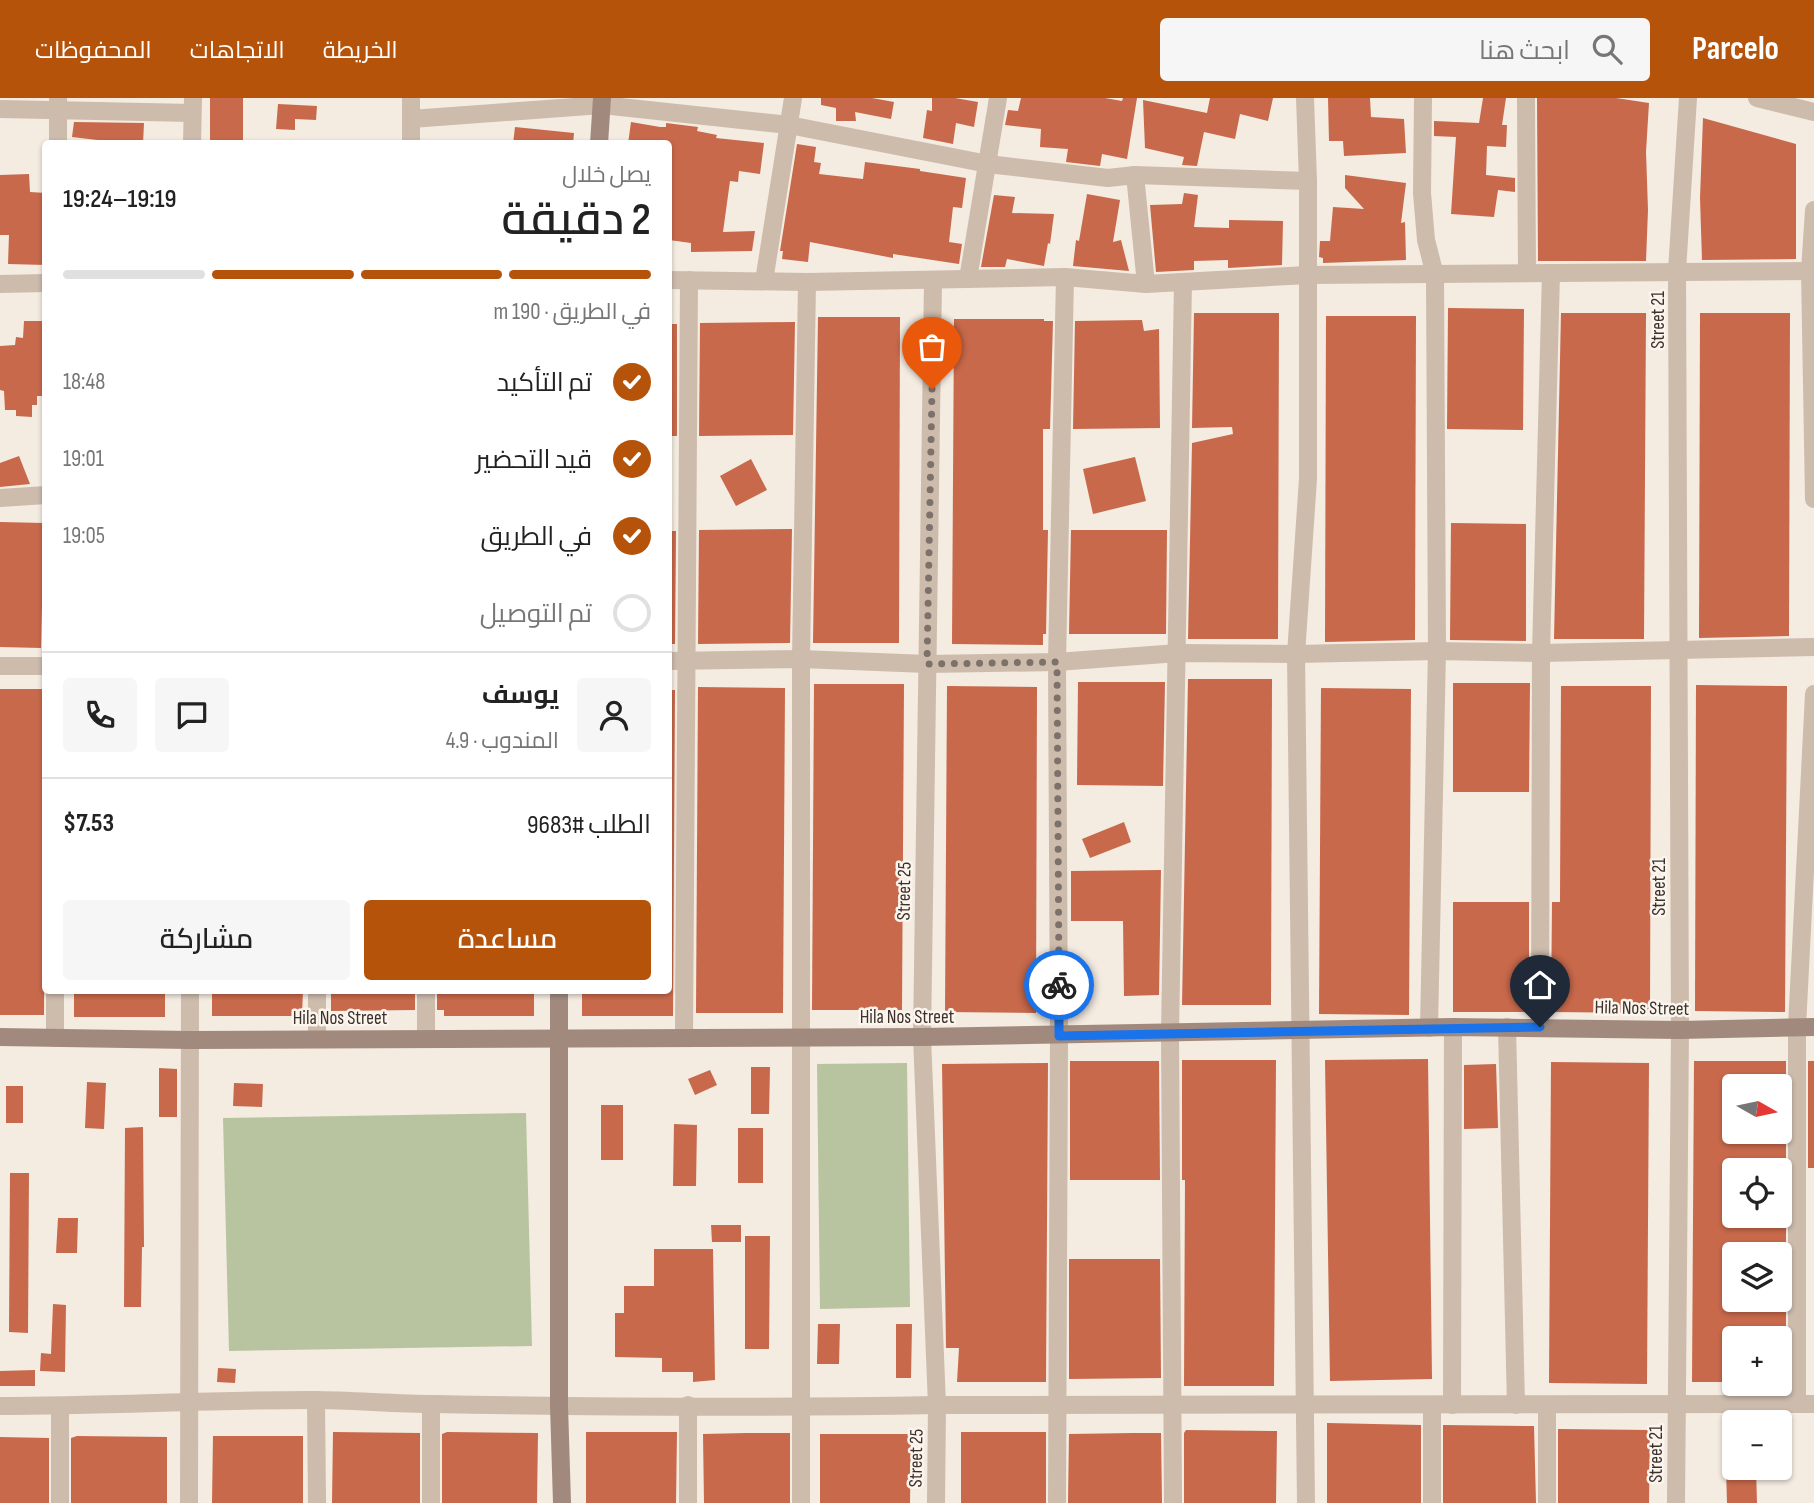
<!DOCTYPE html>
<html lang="ar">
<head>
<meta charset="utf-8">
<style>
  :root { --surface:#fff; --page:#f6f6f6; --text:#222; --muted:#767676; --line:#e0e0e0; --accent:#b45309 }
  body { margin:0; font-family:"Sofia Sans Condensed",Cairo,sans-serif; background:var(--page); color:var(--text); direction:rtl; height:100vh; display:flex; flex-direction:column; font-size:26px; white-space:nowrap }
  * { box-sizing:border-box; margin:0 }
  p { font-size:23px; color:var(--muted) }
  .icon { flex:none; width:38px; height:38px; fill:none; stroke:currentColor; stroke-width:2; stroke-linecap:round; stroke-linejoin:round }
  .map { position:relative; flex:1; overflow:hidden; direction:ltr }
  .side { position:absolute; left:42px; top:42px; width:630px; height:854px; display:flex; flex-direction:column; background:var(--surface); border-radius:7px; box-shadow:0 2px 5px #0004; direction:rtl }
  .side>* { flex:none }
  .needle { width:46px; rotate:99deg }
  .tools { position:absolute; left:1722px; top:976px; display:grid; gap:14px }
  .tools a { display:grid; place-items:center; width:70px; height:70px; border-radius:7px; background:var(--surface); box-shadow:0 2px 5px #0004; font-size:35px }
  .pin { position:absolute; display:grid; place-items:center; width:60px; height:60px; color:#fff; margin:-72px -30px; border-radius:50% 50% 50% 0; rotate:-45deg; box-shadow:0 0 7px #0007 }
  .pin .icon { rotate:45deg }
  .courier { position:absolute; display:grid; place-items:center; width:70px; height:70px; margin:-35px; border:5px solid #1a73e8; border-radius:50%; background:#fff; color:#222; box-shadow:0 2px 9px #0007 }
  .headline em { font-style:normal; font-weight:600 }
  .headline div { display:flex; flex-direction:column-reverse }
  .headline { display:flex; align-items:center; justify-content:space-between; height:119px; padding:0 21px }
  h1 { font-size:46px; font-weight:600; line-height:52px }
  .bar { display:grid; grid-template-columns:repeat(4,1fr); gap:10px 7px; align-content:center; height:84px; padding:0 21px }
  .bar i { height:9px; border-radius:5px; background:var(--line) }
  .bar .current { background:var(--accent) }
  .bar p { grid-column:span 4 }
  .line { display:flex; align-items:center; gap:18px; padding:0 21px; border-top:2px solid var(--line) }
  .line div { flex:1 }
  .round { display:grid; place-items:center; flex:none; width:74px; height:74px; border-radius:7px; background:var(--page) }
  ol { padding:0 21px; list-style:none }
  li { display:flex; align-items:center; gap:21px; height:77px }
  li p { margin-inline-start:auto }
  li .icon { padding:7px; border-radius:50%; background:var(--accent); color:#fff; stroke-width:4 }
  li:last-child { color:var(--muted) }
  li i { width:38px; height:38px; border:4px solid var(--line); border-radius:50% }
  .action { display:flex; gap:14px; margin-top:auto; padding:14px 21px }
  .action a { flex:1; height:80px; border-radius:7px; background:var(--accent); color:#fff; font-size:28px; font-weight:600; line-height:80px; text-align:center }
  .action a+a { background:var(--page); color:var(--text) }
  header { display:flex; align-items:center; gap:42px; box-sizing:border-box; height:98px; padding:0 35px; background:var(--accent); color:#fff }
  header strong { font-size:33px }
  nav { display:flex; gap:38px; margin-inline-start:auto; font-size:24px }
  .search { width:490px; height:63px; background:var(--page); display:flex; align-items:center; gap:18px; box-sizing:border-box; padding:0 24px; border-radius:7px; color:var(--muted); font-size:26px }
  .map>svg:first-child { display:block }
</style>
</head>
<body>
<header>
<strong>Parcelo</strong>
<div class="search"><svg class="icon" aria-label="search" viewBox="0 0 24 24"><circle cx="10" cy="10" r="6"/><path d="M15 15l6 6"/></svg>ابحث هنا</div>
<nav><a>الخريطة</a><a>الاتجاهات</a><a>المحفوظات</a></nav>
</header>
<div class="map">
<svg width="1814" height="1405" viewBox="0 0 1814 1405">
  <rect width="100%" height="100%" fill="#f4ebe1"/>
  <g fill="#b8c4a0">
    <path d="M907,965L910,1209L820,1211L817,966Z"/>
    <path d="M526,1015L532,1248L229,1253L223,1020Z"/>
  </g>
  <g fill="#c8694b" fill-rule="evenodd">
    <rect x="210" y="0" width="33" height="46"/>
    <path d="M821,0H872L894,4L891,21L855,14L856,23H836V10L821,7Z"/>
    <path d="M932,0H955L978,4L974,29L956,25L953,46L923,40L927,12L932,13Z"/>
    <path d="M1021,0H1105L1122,3L1123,0H1137L1127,61L1102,56L1100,68L1066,64L1068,51L1040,49L1041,31L1005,27L1008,12L1018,13Z"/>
    <path d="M1210,0H1273L1268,23L1240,16L1235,41L1204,34L1197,68L1182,67L1184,59L1145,50L1143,2L1207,15Z"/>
    <path d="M1328,0H1370L1371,19L1404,21L1406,55L1344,58L1343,43H1329Z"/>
    <path d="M1483,0H1506L1502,27H1507L1506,49L1487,48L1486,77L1515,80V94L1498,92L1494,119L1451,116L1456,39L1434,38V23L1479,25Z"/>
    <path d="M1537,0H1616L1649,5L1646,54L1648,112L1646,163H1538Z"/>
    <path d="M278,6L317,8L316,22L295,21V32L276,31Z"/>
    <path d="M1703,20L1796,46V161L1702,162L1700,100Z"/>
    <path d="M74,24L144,25L143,46H106V43L72,39Z"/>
    <path d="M631,24L660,29H666V25L698,29L697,33L717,37L716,40L764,45L760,76L739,73L738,84L730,83L723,134L755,133L752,153L691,154V145L669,142L671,128H668V46H628Z"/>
    <path d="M515,29L574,35L573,46H513Z"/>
    <path d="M797,46L816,49L814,64L821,65L819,76L863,81L865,64L920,71V73L966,80L962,110L953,109L949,144L962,146L959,166L893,156V160L810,144L808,164L782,161L783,153H780Z"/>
    <path d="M29,76L30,94L46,95V167L8,166L9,137H0V77Z"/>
    <path d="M1345,77L1406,85L1401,125L1405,124L1406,162L1323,165V160L1319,159L1320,143H1330L1333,109L1364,111L1345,90Z"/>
    <path d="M1184,95L1198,97L1194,129L1229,130V122L1283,123L1282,167L1228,170V162L1194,163V172L1156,174L1150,107L1182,106Z"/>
    <path d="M1087,96L1120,102L1113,144L1121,142L1129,173L1073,168L1076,142L1079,143Z"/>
    <path d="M994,97L1015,99L1012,115L1054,116L1050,146L1048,145L1044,168L1007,161L1005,169H981Z"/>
    <path d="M1448,210L1524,211L1523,332L1447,331Z"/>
    <path d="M1194,215H1279L1278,541H1188L1192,345L1233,336L1232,329L1192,330Z"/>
    <path d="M1561,215H1646L1644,541H1554Z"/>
    <path d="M1700,215H1790L1789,538L1699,540Z"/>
    <path d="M1326,218H1416L1415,542L1325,544Z"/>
    <path d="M818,219H900L899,545H813Z"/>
    <path d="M954,221H1044V223H1053L1050,331H1043V432H1048L1046,536H1043V547L952,546Z"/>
    <path d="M1142,222L1144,233L1159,231L1160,330L1073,331L1075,223Z"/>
    <path d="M24,223H46L45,298H37V307H32V319L16,318V312H5L4,293L0,292V248L15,247L16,239L23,240Z"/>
    <path d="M795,224L793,337L699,338L700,225Z"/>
    <rect x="668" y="226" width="9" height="112"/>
    <path d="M19,358L30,386L0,389V365Z"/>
    <path d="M1135,359L1146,403L1093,416L1083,371Z"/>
    <path d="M751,361L767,392L736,408L720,378Z"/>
    <path d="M0,424L44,425L41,550L0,549Z"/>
    <path d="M1451,425L1526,426V543L1450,542Z"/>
    <path d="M792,431L790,545L698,546L699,432Z"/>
    <path d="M1071,432H1167L1166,536H1069Z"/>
    <path d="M668,433H676L675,546H668Z"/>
    <path d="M1188,581H1272L1271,907H1182Z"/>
    <path d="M1078,584H1165L1163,688L1077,687Z"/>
    <path d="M1453,585H1530L1529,694H1453Z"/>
    <path d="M814,586H904L902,912H812Z"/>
    <path d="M1696,587L1787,588L1785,914L1695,913Z"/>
    <path d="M947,588L1037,589L1036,915L945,914Z"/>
    <path d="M1561,588H1651L1650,915L1551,914L1552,804H1560Z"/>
    <path d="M698,589L785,590L783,915H696Z"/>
    <path d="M1321,590L1411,591L1409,917L1319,916Z"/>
    <path d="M0,591H46L44,917H0Z"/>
    <path d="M668,592H675L673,918H582V892H668Z"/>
    <path d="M1124,724L1131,744L1090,760L1082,741Z"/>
    <path d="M1161,772L1159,897L1124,898L1123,823H1071V773Z"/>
    <rect x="1453" y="804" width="76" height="110"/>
    <rect x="74" y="892" width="91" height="27"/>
    <path d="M212,892H303L302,918H212Z"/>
    <path d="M331,892H415V912L331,913Z"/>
    <path d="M437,892H534V918H444V912H437Z"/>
    <path d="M1428,961L1432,1281L1330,1283L1325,962Z"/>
    <path d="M1182,962H1276L1274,1288H1184L1185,1082H1182Z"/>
    <path d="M1070,963H1159L1160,1082H1070Z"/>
    <path d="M1694,963H1786V1073H1734V1118H1786V1157H1734V1202H1786V1241H1734V1284H1692ZM1734,989H1780V1034H1734Z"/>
    <rect x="1808" y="963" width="6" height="107"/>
    <path d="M1551,964L1649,965L1647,1286L1549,1285Z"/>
    <path d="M1048,965L1046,1284H957L959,1250H946L942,966Z"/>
    <path d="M1496,966L1498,1030L1464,1031V967Z"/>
    <path d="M751,969H770L769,1016H751Z"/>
    <path d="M159,970L177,971V1019H159Z"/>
    <path d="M710,972L717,987L695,997L688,981Z"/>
    <path d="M87,984L106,985L104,1031L85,1030Z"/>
    <path d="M234,985L263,986L262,1009L233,1008Z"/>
    <rect x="6" y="988" width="17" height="37"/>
    <rect x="601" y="1007" width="22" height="55"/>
    <path d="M674,1026L697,1027L696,1088H673Z"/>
    <path d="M143,1029L144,1149H142L141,1209H124L125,1030Z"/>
    <rect x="738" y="1030" width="25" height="55"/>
    <path d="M10,1075H29L28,1235L9,1234Z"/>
    <path d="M58,1120H78L77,1155H56Z"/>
    <path d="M711,1127H741V1144H712Z"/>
    <path d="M745,1138H770L769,1251H745Z"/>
    <path d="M654,1151H713L715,1282L693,1284V1274H662V1260L615,1259V1215H624V1188H654Z"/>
    <path d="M1069,1161H1160L1161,1280L1069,1281Z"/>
    <path d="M53,1206L66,1207L65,1274L40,1273L41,1255L51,1256Z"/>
    <path d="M818,1226H840L839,1266H817Z"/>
    <path d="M896,1226H912L911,1280H896Z"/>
    <path d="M218,1270L236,1271L235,1285L217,1284Z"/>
    <path d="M35,1272V1288H0V1273Z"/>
    <path d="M1327,1325L1421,1327V1405H1327Z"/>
    <path d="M1443,1327L1534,1328L1536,1405H1443Z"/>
    <path d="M1558,1331L1650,1332L1649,1405H1558Z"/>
    <path d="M1186,1332L1277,1333L1276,1405H1184V1335Z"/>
    <path d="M333,1334L420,1335V1405H332Z"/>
    <path d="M447,1334L538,1335L537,1405H442V1336Z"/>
    <path d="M586,1334H677L676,1405H586Z"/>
    <rect x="961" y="1334" width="85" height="71"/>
    <path d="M747,1335H790V1405H704L703,1336Z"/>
    <path d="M1134,1335H1161L1162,1405H1068L1069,1336Z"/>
    <path d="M820,1336H911L910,1405H820Z"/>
    <path d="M77,1338L167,1339V1405H71V1340Z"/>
    <path d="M213,1338H303V1405H212Z"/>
    <path d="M0,1339L49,1340V1405H0Z"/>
    <path d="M1726,1370H1756L1757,1405H1727Z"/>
  </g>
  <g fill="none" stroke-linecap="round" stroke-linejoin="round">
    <g stroke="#cdbbac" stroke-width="18">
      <path d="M411,0V46"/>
      <path d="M1305,0L1308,83V381L1296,556L1306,1405"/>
      <path d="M1423,0L1422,95L1426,142L1435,177L1437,553L1429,930"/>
      <path d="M1526,0L1527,175"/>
      <path d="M1757,0L1814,14"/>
      <path d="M0,11L192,15"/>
      <path d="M411,21L602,7L789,27L988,66L1108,80L1135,77L1308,83"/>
      <path d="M58,46V0"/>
      <path d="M192,46L193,0"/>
      <path d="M1135,77L1146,186"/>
      <path d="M1814,112L1810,173L1814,401"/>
      <path d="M968,181L998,0"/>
      <path d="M668,182L807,184L1065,179L1146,186L1308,177L1814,173"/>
      <path d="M933,182L922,939L937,1307L936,1405"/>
      <path d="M764,183L793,0"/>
      <path d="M0,186L46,185"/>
      <path d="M0,400L46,397"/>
      <path d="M668,563L801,561L927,566L1057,564L1178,555L1296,556L1437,553L1541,555L1814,549"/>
      <path d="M0,568H46"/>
      <path d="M55,892V940"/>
      <path d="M317,892V940"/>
      <path d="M1507,929L1516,1307"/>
      <path d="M1540,929L1541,555L1551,175"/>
      <path d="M684,939L689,182"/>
      <path d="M426,940V892"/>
      <path d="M316,1302L317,1405"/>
      <path d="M431,1306V1405"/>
      <path d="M1797,1306V929L1814,596"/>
      <path d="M688,1307V1405"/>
      <path d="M1432,1307V1405"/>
      <path d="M1452,1307L1453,929"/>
      <path d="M0,1308C104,1308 208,1302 312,1302C353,1302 393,1306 434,1306C601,1309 769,1310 937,1307L1814,1306"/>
      <path d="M60,1405V1308"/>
      <path d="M189,1405L190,892"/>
      <path d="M801,1405V561L807,184"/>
      <path d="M1057,1405L1059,938L1057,564L1065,179"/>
      <path d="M1173,1405L1170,935L1183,184"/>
      <path d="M1547,1405V1307"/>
      <path d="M1676,1405L1680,932L1677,173L1688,0"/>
    </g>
    <g stroke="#a18a7d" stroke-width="18">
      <path d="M599,46L602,0"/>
      <path d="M559,892V1307L562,1405"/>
      <path d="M0,939L190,942L922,939L1453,929L1680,932L1814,929"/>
    </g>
  </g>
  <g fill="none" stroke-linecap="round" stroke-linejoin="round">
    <path stroke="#7c716b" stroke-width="7" stroke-dasharray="0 12.6" d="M932,291L927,566L1057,564L1059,887"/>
    <path stroke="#1a73e8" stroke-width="9" d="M1059,887V938L1540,929"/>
  </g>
  <g text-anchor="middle" stroke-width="5" stroke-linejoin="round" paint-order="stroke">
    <g font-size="19" fill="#3b302b" stroke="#fbf5ee">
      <text transform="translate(1657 222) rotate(-90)" y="7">Street 21</text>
      <text transform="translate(1658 789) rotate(-90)" y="7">Street 21</text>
      <text transform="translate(903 793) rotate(-89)" y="7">Street 25</text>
      <text transform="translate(1642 909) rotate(1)" y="7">Hila Nos Street</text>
      <text x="907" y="925">Hila Nos Street</text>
      <text x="340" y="926">Hila Nos Street</text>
      <text transform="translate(1655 1356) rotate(-90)" y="7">Street 21</text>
      <text transform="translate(915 1360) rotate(-89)" y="7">Street 25</text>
    </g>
  </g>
</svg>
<div class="tools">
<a><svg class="needle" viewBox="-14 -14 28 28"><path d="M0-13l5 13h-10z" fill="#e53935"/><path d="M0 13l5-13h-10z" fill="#767676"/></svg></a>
<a><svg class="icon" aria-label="locate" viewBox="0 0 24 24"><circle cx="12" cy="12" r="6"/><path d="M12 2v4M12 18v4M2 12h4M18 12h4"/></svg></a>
<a><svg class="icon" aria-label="layers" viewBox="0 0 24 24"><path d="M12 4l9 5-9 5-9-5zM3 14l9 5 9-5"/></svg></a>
<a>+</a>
<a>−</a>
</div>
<div class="pin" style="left:932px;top:291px;background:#ea580c"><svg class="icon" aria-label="bag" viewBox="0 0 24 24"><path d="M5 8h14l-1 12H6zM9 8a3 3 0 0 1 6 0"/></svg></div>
<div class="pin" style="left:1540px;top:929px;background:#1f2937"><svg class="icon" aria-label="home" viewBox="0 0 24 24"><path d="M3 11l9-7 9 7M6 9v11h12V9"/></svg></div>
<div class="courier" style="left:1059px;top:887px"><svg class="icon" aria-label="bike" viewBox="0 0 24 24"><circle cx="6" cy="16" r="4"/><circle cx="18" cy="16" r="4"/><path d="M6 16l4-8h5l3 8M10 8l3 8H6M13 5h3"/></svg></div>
<section class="side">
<div class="headline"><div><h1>2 دقيقة</h1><p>يصل خلال</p></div><em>19:19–19:24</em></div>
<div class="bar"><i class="current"></i><i class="current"></i><i class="current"></i><i></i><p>في الطريق · 190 m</p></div>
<ol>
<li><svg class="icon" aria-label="check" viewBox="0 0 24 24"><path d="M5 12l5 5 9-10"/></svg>تم التأكيد<p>18:48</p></li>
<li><svg class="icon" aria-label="check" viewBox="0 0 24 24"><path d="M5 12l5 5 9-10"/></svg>قيد التحضير<p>19:01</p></li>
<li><svg class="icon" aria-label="check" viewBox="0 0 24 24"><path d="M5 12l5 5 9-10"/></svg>في الطريق<p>19:05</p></li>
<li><i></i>تم التوصيل</li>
</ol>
<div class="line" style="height:126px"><a class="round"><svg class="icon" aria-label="person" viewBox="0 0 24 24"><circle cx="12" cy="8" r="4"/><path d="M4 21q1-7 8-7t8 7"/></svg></a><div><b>يوسف</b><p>المندوب · 4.9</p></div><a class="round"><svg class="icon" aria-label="chat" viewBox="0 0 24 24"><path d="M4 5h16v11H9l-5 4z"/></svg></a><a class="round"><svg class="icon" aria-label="phone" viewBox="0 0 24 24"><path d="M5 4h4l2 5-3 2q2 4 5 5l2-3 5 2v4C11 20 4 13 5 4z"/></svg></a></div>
<div class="line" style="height:91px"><div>الطلب #9683</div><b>$7.53</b></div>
<div class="action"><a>مساعدة</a><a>مشاركة</a></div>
</section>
</div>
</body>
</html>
